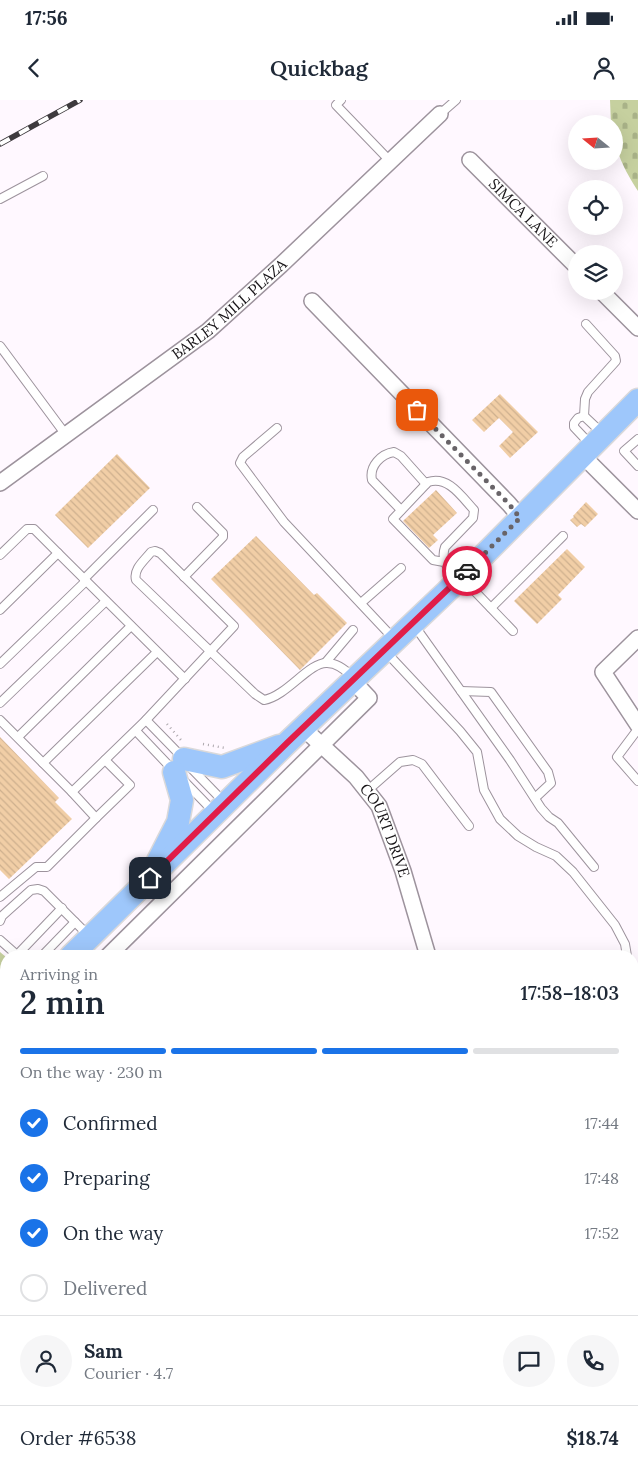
<!DOCTYPE html>
<html lang="en">
<head>
<meta charset="utf-8">
<style>
  :root { --surface:#fff; --page:#f6f6f7; --text:#1f2937; --muted:#747a83; --line:#e0e1e3; --accent:#1a73e8 }
  body { margin:0; font-family:Lora,serif; background:var(--page); color:var(--text); height:100vh; display:flex; flex-direction:column; font-size:19px; white-space:nowrap }
  * { box-sizing:border-box; margin:0 }
  p { font-size:16px; color:var(--muted) }
  .icon { flex:none; width:28px; height:28px; fill:none; stroke:currentColor; stroke-width:2; stroke-linecap:round; stroke-linejoin:round }
  .map { position:relative; flex:1; overflow:hidden }
  .side { position:absolute; left:0px; top:850px; width:639px; height:531px; display:flex; flex-direction:column; background:var(--surface); border-radius:20px 20px 0 0; box-shadow:0 5px 20px #0002 }
  .side>* { flex:none }
  .needle { width:32px; rotate:288deg }
  .fabs { position:absolute; left:568px; top:15px; display:grid; gap:10px }
  .fabs a { display:grid; place-items:center; width:55px; height:55px; border-radius:50%; background:var(--surface); box-shadow:0 5px 20px #0002; font-size:25px }
  .pin { position:absolute; display:grid; place-items:center; width:42px; height:42px; color:#fff; margin:-21px; border-radius:10px; box-shadow:0 2px 8px #0006 }
  .courier { position:absolute; display:grid; place-items:center; width:50px; height:50px; margin:-25px; border:4px solid #e11d48; border-radius:50%; background:#fff; color:#222; box-shadow:0 1px 6px #0007 }
  .headline em { font-style:normal; font-weight:600 }
  .headline div { display:flex; flex-direction:column-reverse }
  .headline { display:flex; align-items:center; justify-content:space-between; height:85px; padding:0 20px }
  h1 { font-size:32px; font-weight:600; line-height:38px }
  .bar { display:grid; grid-template-columns:repeat(4,1fr); gap:8px 5px; align-content:center; height:60px; padding:0 20px }
  .bar i { height:6px; border-radius:4px; background:var(--line) }
  .bar .on { background:var(--accent) }
  .bar p { grid-column:span 4 }
  .line { display:flex; align-items:center; gap:12px; padding:0 20px; border-top:1px solid var(--line) }
  .line div { flex:1 }
  .round { display:grid; place-items:center; flex:none; width:52px; height:52px; border-radius:26px; background:var(--page) }
  ol { padding:0 20px; list-style:none }
  li { display:flex; align-items:center; gap:15px; height:55px }
  li p { margin-inline-start:auto }
  li .icon { padding:5px; border-radius:50%; background:var(--accent); color:#fff; stroke-width:4 }
  li:last-child { color:var(--muted) }
  li i { width:28px; height:28px; border:2px solid var(--line); border-radius:50% }
  .status { display:flex; justify-content:space-between; align-items:center; height:35px; padding:0 25px; background:var(--surface); direction:ltr }
  .status svg { height:14px; fill:currentColor }
  header { display:flex; justify-content:space-between; align-items:center; height:65px; padding:0 20px; background:var(--surface); font-size:22px; font-weight:600 }
  .map>svg:first-child { display:block }
</style>
</head>
<body>
<div class="status"><b>17:56</b><svg viewBox="0 0 49 12"><path d="M0 12V9h3v3zM5 12V6h3v6zM10 12V3h3v9zM15 12V0h3v12zM26 1h20v11H26zM47 4h2v5h-2z"/></svg></div>
<header><svg class="icon" aria-label="back" viewBox="0 0 24 24"><path d="M15 5l-7 7 7 7"/></svg>Quickbag<svg class="icon" aria-label="person" viewBox="0 0 24 24"><circle cx="12" cy="8" r="4"/><path d="M4 21q1-7 8-7t8 7"/></svg></header>
<div class="map">
<svg width="638" height="1381" viewBox="0 0 638 1381">
  <defs>
    <pattern id="cemetery-stones" width="16" height="16" patternUnits="userSpaceOnUse" patternTransform="scale(1.25)"><rect width="16" height="16" fill="#c6d09f"/><path d="M2 7V4a2 2 0 0 1 4 0v3zM10 15v-3a2 2 0 0 1 4 0v3z" fill="#a9b288"/></pattern>
    <pattern id="building-back-hatch" width="6" height="6" patternUnits="userSpaceOnUse" patternTransform="scale(1.25)"><rect width="6" height="6" fill="#f1cea6"/><path d="M-1 5l2 2M0 0l6 6M5-1l2 2" fill="none" stroke="#ceb08e"/></pattern>
  </defs>
  <rect width="100%" height="100%" fill="#fff8ff"/>
  <path fill="#feede2" d="M638,1184V1381H368L377,1375H632V1189Z"/>
  <g fill="url(#cemetery-stones)">
    <path d="M610,0H638V91C624,69 614,51 614,24H611Z"/>
    <path d="M0,852L6,857V888L0,893Z"/>
  </g>
  <g fill="url(#building-back-hatch)">
    <path d="M500,294L538,332L510,358L499,346L513,332L499,318L484,332L472,320Z"/>
    <path d="M117,354L150,388L88,448L55,415Z"/>
    <path d="M436,390L457,413L433,435L438,440L429,448L403,421Z"/>
    <path d="M586,402L598,414L585,427L581,424L577,427L570,420L574,417L573,416Z"/>
    <path d="M256,436L314,495L317,493L347,523L300,570L211,479Z"/>
    <path d="M567,449L585,467L558,495L562,499L537,524L514,501Z"/>
    <path d="M0,637L59,698L55,702L72,719L9,779L0,770Z"/>
  </g>
  <g fill="none" stroke-linecap="round" stroke-linejoin="round">
    <g stroke="#9d939d" stroke-width="10">
      <g id="lane">
        <path d="M341,0L336,5L390,61"/>
        <path d="M440,14L456,0"/>
        <path d="M0,99L43,76"/>
        <path d="M0,246L66,335"/>
        <path d="M584,316L585,299L588,292L616,261L615,256L586,224"/>
        <path d="M277,328L243,357L240,363L284,422L394,539"/>
        <path d="M638,339L624,351L638,366"/>
        <path d="M590,344L574,327V323L578,318L584,316L602,333"/>
        <path d="M401,410L372,380C369,366 381,354 394,352L401,356L426,384"/>
        <path d="M0,455L27,429H34L58,453"/>
        <path d="M444,462L433,460L393,419L428,382C448,375 462,397 474,410L473,418L445,447C440,461 449,470 458,480"/>
        <path d="M184,477L223,437V433L197,407"/>
        <path d="M84,479L153,410"/>
        <path d="M463,479L513,531"/>
        <path d="M361,503L401,468"/>
        <path d="M491,508L563,436"/>
        <path d="M0,510L58,453L185,579"/>
        <path d="M414,525L510,660L541,708L549,717L558,723L594,767"/>
        <path d="M386,552L460,631L477,652L484,690L500,719L518,736L536,747L556,756L573,772L615,825L625,844L627,856"/>
        <path d="M326,562L353,530"/>
        <path d="M0,564L86,481"/>
        <path d="M461,591L491,592L548,672L551,683L535,698"/>
        <path d="M0,603L106,501"/>
        <path d="M0,620L72,692"/>
        <path d="M146,620L183,658"/>
        <path d="M638,629L617,657L638,681"/>
        <path d="M136,631L174,671"/>
        <path d="M18,637L131,526"/>
        <path d="M43,663L157,552"/>
        <path d="M190,667L224,702"/>
        <path d="M184,681L214,712"/>
        <path d="M367,691L400,662L413,660L422,664L469,726"/>
        <path d="M96,718L130,685L105,660"/>
        <path d="M0,797L36,767H47L96,718L72,692L146,620L234,526L160,453L155,451L151,452C144,461 133,469 136,480L255,594L264,600C287,596 309,562 327,563C338,563 347,571 354,578"/>
        <path d="M0,821L2,816L31,790L38,789L44,791L89,836"/>
        <path d="M0,840L18,856"/>
        <path d="M17,855L62,808"/>
        <path d="M42,856L75,822"/>
        <path d="M632,876L638,885"/>
        <path d="M632,1042L638,1039"/>
        <path d="M633,1227L638,1248"/>
        <path d="M632,1370L638,1373"/>
      </g>
    </g>
    <g stroke="#9d939d" stroke-width="18">
      <g id="street">
        <path id="s1" d="M470,60L576,166"/>
        <path d="M601,191L638,228"/>
        <path d="M312,201L509,404L520,417"/>
        <path d="M583,356L638,411"/>
        <path id="s2" d="M0,383L208,231L281,165L440,14"/>
        <path d="M638,538L603,572L638,625"/>
        <path id="s3" d="M303,628L356,677L379,706L403,771L428,856"/>
        <path d="M108,856L369,598L353,581"/>
        <path d="M0,979L6,986"/>
        <path d="M0,1088L6,1097"/>
      </g>
    </g>
    <g stroke="#dad9da" stroke-width="25">
      <g id="primary">
        <path d="M184,659L222,667L279,646"/>
        <path d="M158,761L178,722L182,700L174,672"/>
        <path d="M71,856L287,643L462,477L638,300"/>
        <path d="M0,927L6,921"/>
      </g>
    </g>
    <g stroke="#ada8ad" stroke-width="2.5" stroke-dasharray="1 4" stroke-linecap="butt">
      <path d="M167,624L181,640"/>
      <path d="M203,644L225,648"/>
    </g>
    <use href="#lane" stroke="#fff" stroke-width="8"/>
    <use href="#street" stroke="#fff" stroke-width="15"/>
    <use href="#primary" stroke="#9ec7fb" stroke-width="22"/>
    <g stroke="#3e3a3e" stroke-width="5.5">
      <path id="rail" d="M0,44L80,0"/>
    </g>
    <use href="#rail" stroke="#fff" stroke-width="4" stroke-dasharray="11" stroke-linecap="butt"/>
  </g>
  <g fill="none" stroke-linecap="round" stroke-linejoin="round">
    <path stroke="#686468" stroke-width="5" stroke-dasharray="0 9" d="M417,310L509,404L520,418L467,471"/>
    <path stroke="#e11d48" stroke-width="6" d="M150,778L287,643L467,471"/>
  </g>
  <g text-anchor="middle" stroke-width="4.5" stroke-linejoin="round" paint-order="stroke">
    <g font-size="15" fill="#171417" stroke="#fff">
      <text dy="5" stroke="none"><textPath href="#s1" startOffset="75">SIMCA LANE</textPath></text>
      <text dy="5" stroke="none"><textPath href="#s2" startOffset="288">BARLEY MILL PLAZA</textPath></text>
      <text dy="5" stroke="none"><textPath href="#s3" startOffset="134">COURT DRIVE</textPath></text>
    </g>
  </g>
</svg>
<div class="fabs">
<a><svg class="needle" viewBox="-14 -14 28 28"><path d="M0-13l5 13h-10z" fill="#e53935"/><path d="M0 13l5-13h-10z" fill="#747a83"/></svg></a>
<a><svg class="icon" aria-label="locate" viewBox="0 0 24 24"><circle cx="12" cy="12" r="6"/><path d="M12 2v4M12 18v4M2 12h4M18 12h4"/></svg></a>
<a><svg class="icon" aria-label="layers" viewBox="0 0 24 24"><path d="M12 4l9 5-9 5-9-5zM3 14l9 5 9-5"/></svg></a>
</div>
<div class="pin" style="left:417px;top:310px;background:#ea580c"><svg class="icon" aria-label="bag" viewBox="0 0 24 24"><path d="M5 8h14l-1 12H6zM9 8a3 3 0 0 1 6 0"/></svg></div>
<div class="pin" style="left:150px;top:778px;background:#1f2937"><svg class="icon" aria-label="home" viewBox="0 0 24 24"><path d="M3 11l9-7 9 7M6 9v11h12V9"/></svg></div>
<div class="courier" style="left:467px;top:471px"><svg class="icon" aria-label="car" viewBox="0 0 24 24"><path d="M5 17H2v-5l4-1 3-4h7l3 4 3 1v5h-3M9 17h6M6 11h13"/><circle cx="7" cy="17" r="2"/><circle cx="17" cy="17" r="2"/></svg></div>
<section class="side">
<div class="headline"><div><h1>2 min</h1><p>Arriving in</p></div><em>17:58–18:03</em></div>
<div class="bar"><i class="on"></i><i class="on"></i><i class="on"></i><i></i><p>On the way · 230 m</p></div>
<ol>
<li><svg class="icon" aria-label="check" viewBox="0 0 24 24"><path d="M5 12l5 5 9-10"/></svg>Confirmed<p>17:44</p></li>
<li><svg class="icon" aria-label="check" viewBox="0 0 24 24"><path d="M5 12l5 5 9-10"/></svg>Preparing<p>17:48</p></li>
<li><svg class="icon" aria-label="check" viewBox="0 0 24 24"><path d="M5 12l5 5 9-10"/></svg>On the way<p>17:52</p></li>
<li><i></i>Delivered</li>
</ol>
<div class="line" style="height:90px"><a class="round"><svg class="icon" aria-label="person" viewBox="0 0 24 24"><circle cx="12" cy="8" r="4"/><path d="M4 21q1-7 8-7t8 7"/></svg></a><div><b>Sam</b><p>Courier · 4.7</p></div><a class="round"><svg class="icon" aria-label="chat" viewBox="0 0 24 24"><path d="M4 5h16v11H9l-5 4z"/></svg></a><a class="round"><svg class="icon" aria-label="phone" viewBox="0 0 24 24"><path d="M5 4h4l2 5-3 2q2 4 5 5l2-3 5 2v4C11 20 4 13 5 4z"/></svg></a></div>
<div class="line" style="height:65px"><div>Order #6538</div><b>$18.74</b></div>
</section>
</div>
</body>
</html>
